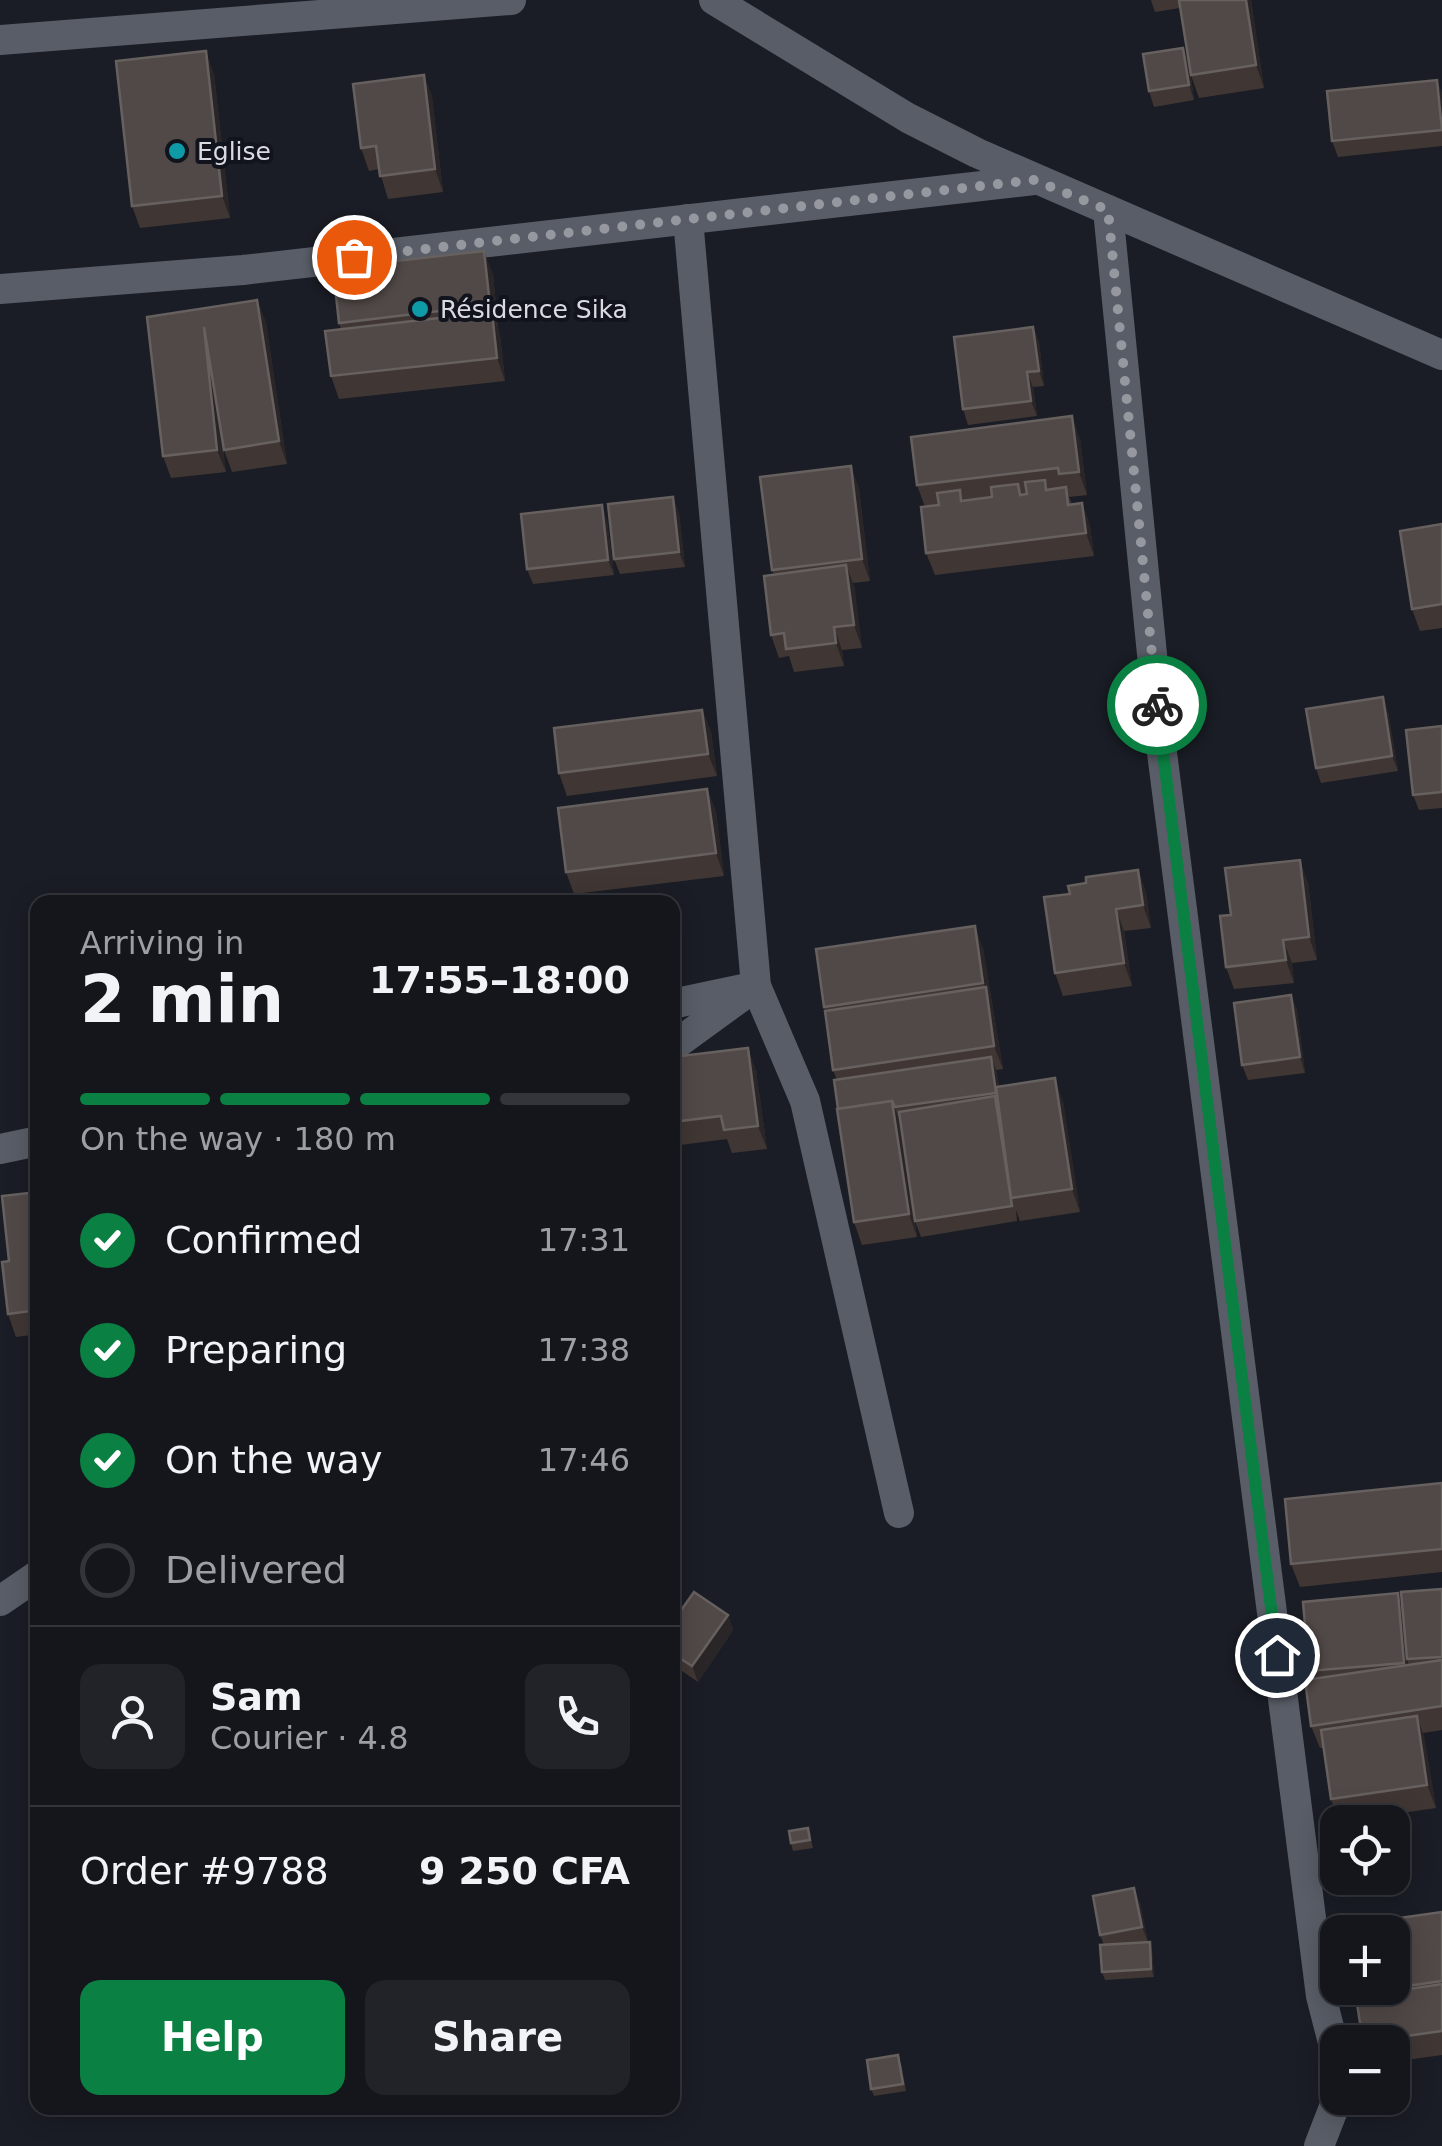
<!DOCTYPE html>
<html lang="en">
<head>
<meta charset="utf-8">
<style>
  :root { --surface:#14161c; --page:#212329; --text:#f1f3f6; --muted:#9d9fa3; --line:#33353b; --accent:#0b8043 }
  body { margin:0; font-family:"DejaVu Sans",sans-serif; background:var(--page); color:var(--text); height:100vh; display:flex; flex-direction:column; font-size:38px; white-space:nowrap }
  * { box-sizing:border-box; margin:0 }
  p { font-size:32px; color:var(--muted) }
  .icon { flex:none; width:55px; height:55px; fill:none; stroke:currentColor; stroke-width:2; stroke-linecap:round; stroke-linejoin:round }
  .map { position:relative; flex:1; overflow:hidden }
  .panel { position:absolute; left:30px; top:895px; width:650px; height:1220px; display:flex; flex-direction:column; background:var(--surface); border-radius:20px; box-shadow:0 5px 25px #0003,0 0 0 2px var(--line) }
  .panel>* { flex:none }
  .buttons { position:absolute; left:1320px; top:1805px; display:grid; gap:20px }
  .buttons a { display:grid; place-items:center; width:90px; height:90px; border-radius:20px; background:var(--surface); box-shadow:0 5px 25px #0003,0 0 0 2px var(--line); font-size:50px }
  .pin { position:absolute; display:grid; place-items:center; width:85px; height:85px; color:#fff; margin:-42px; border:5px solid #fff; border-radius:50%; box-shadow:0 2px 10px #0007 }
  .courier { position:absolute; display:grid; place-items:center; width:100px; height:100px; margin:-50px; border:8px solid #0b8043; border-radius:50%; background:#fff; color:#222; box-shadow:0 2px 12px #0007 }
  .summary em { font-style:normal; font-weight:800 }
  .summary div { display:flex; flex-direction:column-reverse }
  .summary { display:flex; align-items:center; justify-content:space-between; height:170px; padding:0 50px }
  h1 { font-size:65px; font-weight:800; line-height:75px }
  .bar { display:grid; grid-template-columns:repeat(4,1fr); gap:15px 10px; align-content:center; height:120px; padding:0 50px }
  .bar i { height:12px; border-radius:8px; background:var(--line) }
  .bar .active { background:var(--accent) }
  .bar p { grid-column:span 4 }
  .line { display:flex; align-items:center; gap:25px; padding:0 50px; border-top:2px solid var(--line) }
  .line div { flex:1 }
  .round { display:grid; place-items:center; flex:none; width:105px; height:105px; border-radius:20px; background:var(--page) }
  ol { padding:0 50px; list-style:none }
  li { display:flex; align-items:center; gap:30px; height:110px }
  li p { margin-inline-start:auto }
  li .icon { padding:10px; border-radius:50%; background:var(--accent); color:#fff; stroke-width:4 }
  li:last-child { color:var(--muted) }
  li i { width:55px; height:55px; border:5px solid var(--line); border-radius:50% }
  .action { display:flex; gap:20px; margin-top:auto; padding:20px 50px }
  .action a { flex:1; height:115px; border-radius:20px; background:var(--accent); color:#fff; font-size:40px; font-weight:800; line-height:115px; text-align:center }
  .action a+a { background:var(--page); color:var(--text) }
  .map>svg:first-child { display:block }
</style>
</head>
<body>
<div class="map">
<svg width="1442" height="2146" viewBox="0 0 1442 2146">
  <rect width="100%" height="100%" fill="#1a1d25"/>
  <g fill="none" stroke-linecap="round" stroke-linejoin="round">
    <g stroke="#595d67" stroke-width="30">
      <path d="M714,0L908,118L977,153L1442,355"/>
      <path d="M0,40L511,0"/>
      <path d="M1108,210L1161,745L1321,1996L1338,2062"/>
      <path d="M688,219L756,986L805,1101L899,1513"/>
      <path d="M0,289L243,270L1034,180"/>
      <path d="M672,1004L743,989"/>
      <path d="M672,1047L756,986"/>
      <path d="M0,1149L38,1141"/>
      <path d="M0,1601L38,1575"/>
      <path d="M1319,2146L1338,2097"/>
    </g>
  </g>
  <g fill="#403734">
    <path d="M1151,0H1251L1264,88L1199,98L1191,75L1180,8L1155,12Z"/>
    <path d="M1183,48L1189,63L1194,100L1154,107L1149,91Z"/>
    <path d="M214,74L230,218L140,228L132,206Z"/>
    <path d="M424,75L432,97L443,192L388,199L379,169L369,171L361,148Z"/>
    <path d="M1437,80L1442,94V146L1338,157L1332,141Z"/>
    <path d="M493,274L498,328L500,335L505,381L339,399L331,376L341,329L339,323Z"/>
    <path d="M257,300L266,323L287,464L232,472L224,450L221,434L226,472L171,478L163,456Z"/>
    <path d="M1033,327L1039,342L1044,386L1033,387L1037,416L968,425L963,409Z"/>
    <path d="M1080,439L1087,495L1069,497L1072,504L1082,503L1090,526L1094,556L935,575L926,553L925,507L917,485Z"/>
    <path d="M851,466L859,489L870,581L853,583L862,648L842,650L844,666L794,672L789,656L779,658L771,635L774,575L772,570Z"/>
    <path d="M679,513L685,567L620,574L614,559Z"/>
    <path d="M607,521L614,575L533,584L527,569Z"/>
    <path d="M1442,524V628L1420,631L1412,609Z"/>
    <path d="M702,710L711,732L717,776L567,796L559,773Z"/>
    <path d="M1388,712L1398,771L1321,783L1316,768Z"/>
    <path d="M1442,726V808L1419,810L1413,795Z"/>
    <path d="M707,789L716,812L724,876L574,894L566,872Z"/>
    <path d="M1138,870L1146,892L1151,928L1124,931L1132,986L1063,996L1055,973L1070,894L1086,883Z"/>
    <path d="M1308,882L1317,960L1292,963L1294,983L1234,989L1226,967L1231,915Z"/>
    <path d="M983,948L1003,1069L996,1070L999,1086L1063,1101L1080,1212L1020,1221L1016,1210L1017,1221L921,1237L915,1221L901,1123L917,1237L862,1245L854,1222L838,1109L837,1080L833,1070L824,1007Z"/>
    <path d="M1291,995L1297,1010L1305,1073L1248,1080L1242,1065Z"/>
    <path d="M672,1057L756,1070L767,1149L732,1153L727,1139L672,1146Z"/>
    <path d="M38,1192V1334L16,1337L8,1314L9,1261Z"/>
    <path d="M1442,1483V1572L1300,1587L1291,1564Z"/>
    <path d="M1442,1589V1730L1423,1733L1436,1808L1339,1822L1331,1799L1324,1748H1320L1311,1726L1312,1679L1309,1671L1398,1593L1402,1606Z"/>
    <path d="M728,1615L733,1630L698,1682L672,1664V1623Z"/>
    <path d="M808,1828L813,1848L793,1851L791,1843Z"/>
    <path d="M1140,1903L1148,1942H1150L1152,1950L1154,1977L1105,1980L1102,1972L1104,1945L1100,1935Z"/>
    <path d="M1442,1912V2055L1392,2062V2042H1363L1359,2014L1352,1994Z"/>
    <path d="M901,2063L906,2091L874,2096L871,2089Z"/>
  </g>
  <g fill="#2a2526">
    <path d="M1246,0H1251L1264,88L1256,65Z"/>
    <path d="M1183,48L1189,63L1194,100L1189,85Z"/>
    <path d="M206,51L214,74L230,218L222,196Z"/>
    <path d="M424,75L432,97L443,192L435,169Z"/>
    <path d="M1437,80L1442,94V131Z"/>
    <path d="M484,251L493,274L498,328L490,305Z"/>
    <path d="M257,300L266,323L287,464L279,441Z"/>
    <path d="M492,312L500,335L505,381L497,358Z"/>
    <path d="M204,327L212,350L226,472L217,450Z"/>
    <path d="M1033,327L1039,342L1044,386L1039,371Z"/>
    <path d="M1027,372L1033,387L1037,416L1031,401Z"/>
    <path d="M1072,416L1080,439L1087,495L1079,472Z"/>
    <path d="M851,466L859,489L870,581L862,559Z"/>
    <path d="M673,497L679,513L685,567L679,552Z"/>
    <path d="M1082,503L1090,526L1094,556L1086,533Z"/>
    <path d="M602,505L607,521L614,575L608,560Z"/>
    <path d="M846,565L855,588L862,648L854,625Z"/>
    <path d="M834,627L842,650L844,666L836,643Z"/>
    <path d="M1383,697L1388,712L1398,771L1392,756Z"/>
    <path d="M702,710L711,732L717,776L708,754Z"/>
    <path d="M707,789L716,812L724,876L716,853Z"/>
    <path d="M1300,860L1308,882L1317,960L1309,937Z"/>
    <path d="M1138,870L1146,892L1151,928L1143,905Z"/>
    <path d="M1116,909L1124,931L1132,986L1124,963Z"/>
    <path d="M975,926L983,948L1003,1069L994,1046Z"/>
    <path d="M1283,940L1292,963L1294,983L1286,960Z"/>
    <path d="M1291,995L1297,1010L1305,1073L1300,1057Z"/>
    <path d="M748,1048L756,1070L767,1149L758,1126Z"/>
    <path d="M991,1057L997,1072L1002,1108L996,1093Z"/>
    <path d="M1055,1078L1063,1101L1080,1212L1072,1189Z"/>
    <path d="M892,1101L901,1123L917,1237L909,1214Z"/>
    <path d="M1398,1593L1406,1616L1407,1659L1411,1671L1413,1686L1404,1663Z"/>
    <path d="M728,1615L733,1630L698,1682L692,1666Z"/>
    <path d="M1417,1716L1425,1739L1436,1808L1427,1785Z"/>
    <path d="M1134,1888L1140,1903L1148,1942L1142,1927Z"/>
    <path d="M1150,1942L1152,1950L1154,1977L1151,1969Z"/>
  </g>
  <g fill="#514947" stroke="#66605f" stroke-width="2.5">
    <path d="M1179,0H1246L1256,65L1191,75Z"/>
    <path d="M1183,48L1189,85L1149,91L1143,54Z"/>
    <path d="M206,51L222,196L132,206L116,61Z"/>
    <path d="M424,75L435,169L380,176L376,146L361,148L353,84Z"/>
    <path d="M1437,80L1442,130L1332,141L1327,91Z"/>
    <path d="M484,251L490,305L339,323L333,268Z"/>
    <path d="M257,300L279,441L224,450L204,327L217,450L163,456L147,317Z"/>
    <path d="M492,312L497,358L331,376L325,331Z"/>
    <path d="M1033,327L1039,371L1027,372L1031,401L963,409L954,337Z"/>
    <path d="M1072,416L1079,472L1059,474L1058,468L917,485L911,437Z"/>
    <path d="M851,466L862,559L772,570L760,477Z"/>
    <path d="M1045,480L1046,490L1066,487L1068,505L1082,503L1086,533L926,553L921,507L939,505L937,493L960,490L961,501L992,497L991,487L1018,484L1020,495L1027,494L1025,482Z"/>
    <path d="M673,497L679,552L614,559L608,504Z"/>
    <path d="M602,505L608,560L527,569L521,514Z"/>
    <path d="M1442,524V604L1412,609L1400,531Z"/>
    <path d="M846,565L854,625L834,627L836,643L786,649L784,633L771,635L764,576Z"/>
    <path d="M1383,697L1392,756L1316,768L1306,709Z"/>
    <path d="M702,710L708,754L559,773L554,728Z"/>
    <path d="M1442,726V792L1413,795L1406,730Z"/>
    <path d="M707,789L716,853L566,872L558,808Z"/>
    <path d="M1300,860L1309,937L1283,940L1286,960L1226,967L1220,916L1231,915L1225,868Z"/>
    <path d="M1138,870L1143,905L1116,909L1124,963L1055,973L1044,897L1070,894L1068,886L1086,883V877Z"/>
    <path d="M975,926L983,983L824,1007L816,949Z"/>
    <path d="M986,987L994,1046L833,1070L825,1011Z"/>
    <path d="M1291,995L1300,1057L1242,1065L1234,1003Z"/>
    <path d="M748,1048L758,1126L724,1130L721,1116L672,1122V1057Z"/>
    <path d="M991,1057L996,1093L895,1107L892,1101L838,1109L834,1080Z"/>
    <path d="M1055,1078L1072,1189L1011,1198L996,1087Z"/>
    <path d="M995,1096L1012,1206L915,1221L899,1112Z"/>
    <path d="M892,1101L909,1214L854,1222L837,1109Z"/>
    <path d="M38,1192V1310L8,1314L2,1262L9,1261L2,1196Z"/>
    <path d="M1442,1483V1549L1291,1564L1285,1499Z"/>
    <path d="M1442,1589V1657L1407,1659L1401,1592Z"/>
    <path d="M694,1592L728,1615L692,1666L672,1653V1623Z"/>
    <path d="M1398,1593L1404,1663L1309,1671L1303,1602Z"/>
    <path d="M1442,1660V1706L1311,1726L1305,1680Z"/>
    <path d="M1417,1716L1427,1785L1331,1799L1321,1730Z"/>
    <path d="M808,1828L810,1840L791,1843L789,1831Z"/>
    <path d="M1134,1888L1142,1927L1100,1935L1093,1896Z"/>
    <path d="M1442,1912V1981L1352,1994L1351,1988H1392V1932H1343L1342,1926Z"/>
    <path d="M1150,1942L1151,1969L1102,1972L1100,1945Z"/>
    <path d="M1442,1984V2031L1363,2042L1356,1997Z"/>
    <path d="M898,2055L903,2084L871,2089L867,2060Z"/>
  </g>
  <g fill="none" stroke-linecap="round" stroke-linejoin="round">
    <path stroke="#96989f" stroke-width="10" stroke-dasharray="0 18" d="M354,257L1034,180L1108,210L1157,705"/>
    <path stroke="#0b8043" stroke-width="12" d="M1157,705L1277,1655"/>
  </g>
  <g fill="#0f9aa8" stroke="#11141c" stroke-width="4">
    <circle cx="177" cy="151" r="10"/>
    <circle cx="420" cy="309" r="10"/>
  </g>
  <g text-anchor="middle" stroke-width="8" stroke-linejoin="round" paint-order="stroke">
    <g font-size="25" fill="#d9dbe1" stroke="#11141c" text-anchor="start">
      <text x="197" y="160">Eglise</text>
      <text x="440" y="318">Résidence Sika</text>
    </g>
  </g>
</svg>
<div class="buttons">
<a><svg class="icon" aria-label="locate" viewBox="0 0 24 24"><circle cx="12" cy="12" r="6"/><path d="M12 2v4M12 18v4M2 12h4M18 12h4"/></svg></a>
<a>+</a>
<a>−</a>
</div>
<div class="pin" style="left:354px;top:257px;background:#ea580c"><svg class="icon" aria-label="bag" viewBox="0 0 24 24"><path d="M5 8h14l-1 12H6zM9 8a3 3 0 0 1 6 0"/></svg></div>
<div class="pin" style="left:1277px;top:1655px;background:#1f2937"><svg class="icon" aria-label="home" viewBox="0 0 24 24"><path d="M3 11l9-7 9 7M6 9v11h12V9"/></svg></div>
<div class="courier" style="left:1157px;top:705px"><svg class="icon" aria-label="bike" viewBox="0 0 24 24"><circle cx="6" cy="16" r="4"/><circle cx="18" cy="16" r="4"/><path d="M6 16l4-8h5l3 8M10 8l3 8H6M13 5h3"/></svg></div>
<section class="panel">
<div class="summary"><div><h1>2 min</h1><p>Arriving in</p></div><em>17:55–18:00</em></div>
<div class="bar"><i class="active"></i><i class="active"></i><i class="active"></i><i></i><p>On the way · 180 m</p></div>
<ol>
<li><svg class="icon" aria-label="check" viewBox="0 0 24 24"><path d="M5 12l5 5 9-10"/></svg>Confirmed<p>17:31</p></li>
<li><svg class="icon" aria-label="check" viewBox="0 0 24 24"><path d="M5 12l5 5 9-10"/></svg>Preparing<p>17:38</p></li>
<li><svg class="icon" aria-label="check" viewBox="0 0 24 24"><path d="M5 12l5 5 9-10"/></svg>On the way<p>17:46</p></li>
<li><i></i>Delivered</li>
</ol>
<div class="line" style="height:180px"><a class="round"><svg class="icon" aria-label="person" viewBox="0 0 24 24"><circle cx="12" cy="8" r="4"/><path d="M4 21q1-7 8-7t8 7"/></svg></a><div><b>Sam</b><p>Courier · 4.8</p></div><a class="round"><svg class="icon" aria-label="phone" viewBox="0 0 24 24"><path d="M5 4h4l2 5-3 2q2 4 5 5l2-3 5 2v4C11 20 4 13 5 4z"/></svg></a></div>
<div class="line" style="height:130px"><div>Order #9788</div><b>9 250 CFA</b></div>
<div class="action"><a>Help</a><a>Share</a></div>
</section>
</div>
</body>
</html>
